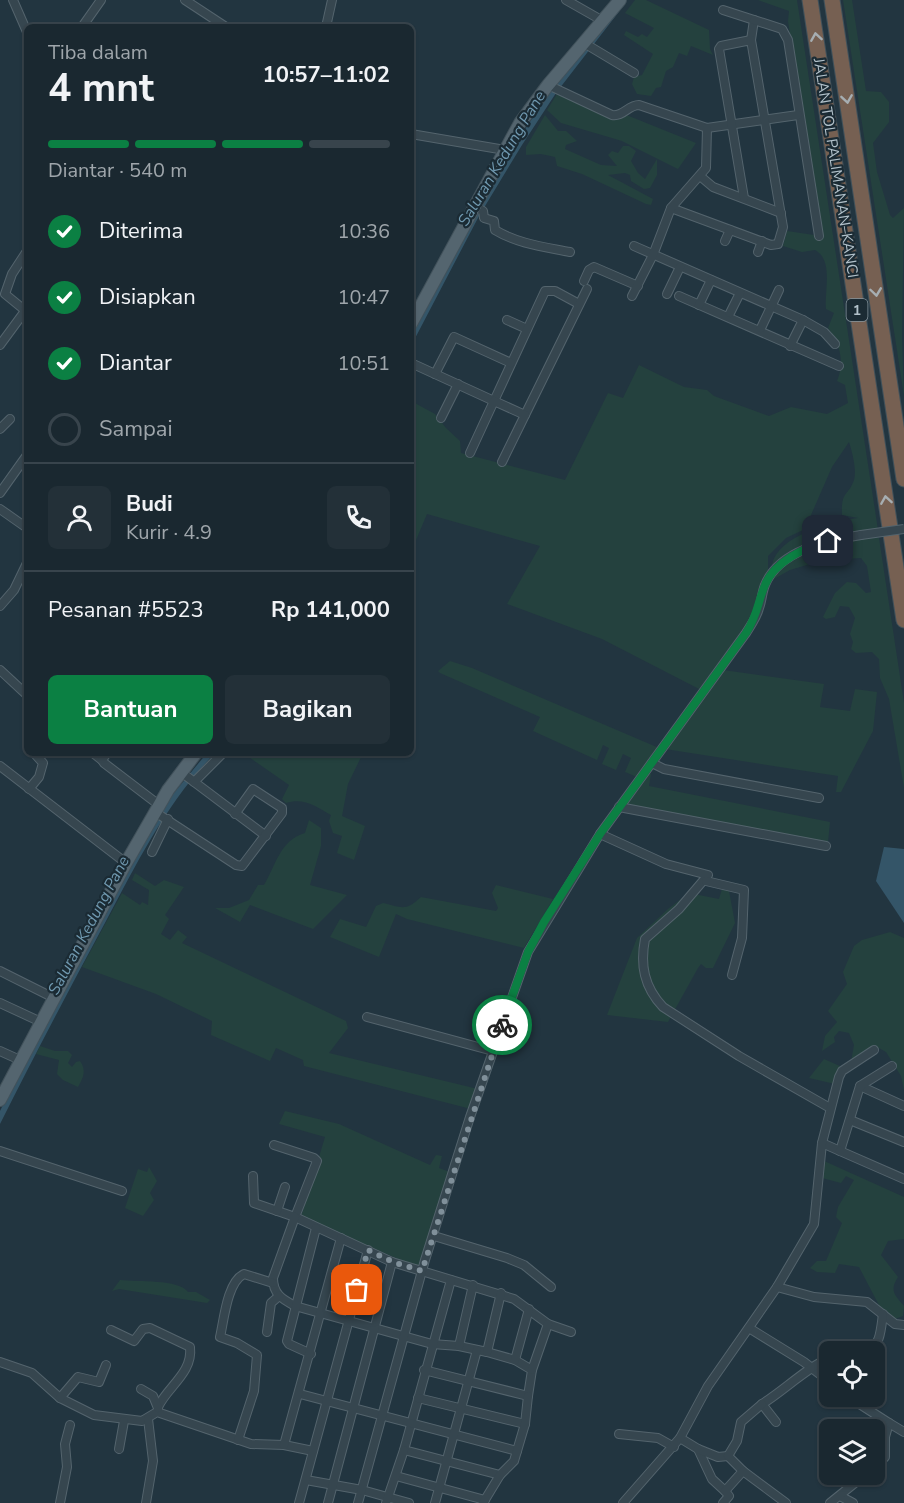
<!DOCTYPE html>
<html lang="id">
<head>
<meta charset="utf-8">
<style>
  :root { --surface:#1a2830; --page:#233038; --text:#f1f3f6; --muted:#9fa6ab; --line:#38444c; --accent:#0b8043 }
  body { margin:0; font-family:"Nunito Sans",sans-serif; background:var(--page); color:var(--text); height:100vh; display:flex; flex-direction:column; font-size:22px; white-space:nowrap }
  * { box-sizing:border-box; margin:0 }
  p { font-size:20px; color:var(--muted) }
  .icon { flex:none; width:33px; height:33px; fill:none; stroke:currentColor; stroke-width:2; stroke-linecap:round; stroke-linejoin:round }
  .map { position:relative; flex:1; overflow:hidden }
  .drawer { position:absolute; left:24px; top:24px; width:390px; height:732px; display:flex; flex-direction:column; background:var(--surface); border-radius:9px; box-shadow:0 2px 4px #0004,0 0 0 2px var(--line) }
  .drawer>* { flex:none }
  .buttons { position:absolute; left:819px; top:1341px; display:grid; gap:12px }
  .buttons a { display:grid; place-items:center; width:66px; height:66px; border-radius:9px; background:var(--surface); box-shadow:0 2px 4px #0004,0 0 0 2px var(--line); font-size:30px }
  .pin { position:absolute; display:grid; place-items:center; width:51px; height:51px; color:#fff; margin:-26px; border-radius:12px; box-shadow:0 3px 9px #0006 }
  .courier { position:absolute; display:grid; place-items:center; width:60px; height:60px; margin:-30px; border:4px solid #0b8043; border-radius:50%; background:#fff; color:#222; box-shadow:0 2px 8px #0007 }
  .overview em { font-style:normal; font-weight:700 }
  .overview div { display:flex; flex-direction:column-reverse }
  .overview { display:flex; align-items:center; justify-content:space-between; height:102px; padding:0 24px }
  h1 { font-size:39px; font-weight:700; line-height:45px }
  .bar { display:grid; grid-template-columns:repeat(4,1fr); gap:9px 6px; align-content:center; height:72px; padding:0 24px }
  .bar i { height:8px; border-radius:4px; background:var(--line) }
  .bar .on { background:var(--accent) }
  .bar p { grid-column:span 4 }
  .line { display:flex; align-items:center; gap:15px; padding:0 24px; border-top:2px solid var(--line) }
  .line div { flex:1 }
  .round { display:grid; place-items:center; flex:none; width:63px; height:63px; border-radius:9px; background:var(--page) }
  ol { padding:0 24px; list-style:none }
  li { display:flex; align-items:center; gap:18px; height:66px }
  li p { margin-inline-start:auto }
  li .icon { padding:6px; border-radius:50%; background:var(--accent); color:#fff; stroke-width:4 }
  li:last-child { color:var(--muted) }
  li i { width:33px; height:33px; border:3px solid var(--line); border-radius:50% }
  .button { display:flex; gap:12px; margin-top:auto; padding:12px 24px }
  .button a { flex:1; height:69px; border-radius:9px; background:var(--accent); color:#fff; font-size:24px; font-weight:700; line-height:69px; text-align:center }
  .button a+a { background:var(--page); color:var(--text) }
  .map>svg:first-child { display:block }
</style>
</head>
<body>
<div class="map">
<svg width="904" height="1503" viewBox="0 0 904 1503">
  <rect width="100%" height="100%" fill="#223540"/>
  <g fill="#24413e">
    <path d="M635,0H646L709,30L710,49L713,55L691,46L687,56L679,53L673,67L666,71L661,87L656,88L651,96L637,94L632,84L634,77L642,75L653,54L624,35L626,31L638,37L642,34L647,37L654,28L625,13Z"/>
    <path d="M758,0H797L878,530L849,534L774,566L772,565C778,535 832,522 858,518L842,515C841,490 848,497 854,480C857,469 852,452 849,442L832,467L811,515L818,523L786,538L768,556V573L752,619L701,690L602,639L507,604L540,546L427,514L411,552V401L435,414L446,428L460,441L461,453L565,480L608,393L623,398L639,365L684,387L707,390L714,396L769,416L791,407L827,414L848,403L845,385L837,381C845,362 840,344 828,328L834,313L826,309C824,292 834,260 815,250L802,252L783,246L787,231L821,236L788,21L789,11Z"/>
    <path d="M843,0H852L866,91L881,92L889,102V122L873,143L877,172L890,215L893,218L904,208L902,337L904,396Z"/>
    <path d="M557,94L618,120L624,114L696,143L678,169L622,141L561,123L547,110Z"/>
    <path d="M545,115L558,131H566L577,141L566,145L565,149L601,165L617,166L608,155L612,151L618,153L623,146H629L636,151L631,161L638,173L645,179L657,159V175L650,188L644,189L631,181L630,175L625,173L608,175L653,199L651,205L646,204L582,174L557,166L555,157L541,154L526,155V147Z"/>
    <path d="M858,537L879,538L904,703V788L889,699L880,678L879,659L872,652L856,653L851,649L853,642L850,634L855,618L849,607L840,606L835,617L826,619L823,617L835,593L847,582L856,583L866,593L871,592L867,566L861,558L845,559L840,555L790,570L772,580C794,551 824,546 858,537Z"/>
    <path d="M450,661L472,668L659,748L637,777L625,772L631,758L623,754L616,770L602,764L609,748L603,745L597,760L533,731L540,717L440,673L438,671Z"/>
    <path d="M723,670L824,684L820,707L850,711L855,689L877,692L873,731L841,792H836L838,776L665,749Z"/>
    <path d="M243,753H363L348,784L342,816L365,826L354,860L337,853L342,836L333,833L329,821L331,815C317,807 304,797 286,803L282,799L289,785Z"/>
    <path d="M647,773L651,774L649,786L830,822L828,842L623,805Z"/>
    <path d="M309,820L321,828V846L310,885L347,895L313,929L250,905L240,922L215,908H229L249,900L258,885H264C276,865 280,840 305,833Z"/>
    <path d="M135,873L155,886L164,880L184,887L165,915L169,919L161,934L170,940L178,930L187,937L182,943L346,1021L348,1028L329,1053L478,1089L471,1109L304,1066L303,1060L276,1048L270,1061L211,1035L212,1021L156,994L82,967L122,893L140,905L142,902L148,905L149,890L132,880Z"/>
    <path d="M496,885L553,899L524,948L407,919L396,914L379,957L330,937L340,919L366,927L376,906L383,903C403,908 406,911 421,897L496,911L498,908L492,893Z"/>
    <path d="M722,889L729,891L735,923L713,968H706L701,964L698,968L668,1022L607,1015L637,938L668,909L689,893L719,899Z"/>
    <path d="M890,932L904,938V1090L901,1076L886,1052L877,1047L851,1062L854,1045L849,1033L839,1031L834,1037L835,1042L822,1051L825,1036L837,1022L828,1011L847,984L843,972L854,946L862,940Z"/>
    <path d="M40,1046L55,1051H68L72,1055L68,1063L72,1067L76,1062L80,1061C87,1071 83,1078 78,1087L63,1080L57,1074L59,1060L36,1054Z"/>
    <path d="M824,1059L842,1067L835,1084L809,1078Z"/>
    <path d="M285,1111L339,1124L430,1165L436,1155L442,1156L439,1168L450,1172L419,1268L301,1217L325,1137L279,1124Z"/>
    <path d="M822,1160L904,1197V1239L888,1241L881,1255L898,1277C889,1291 895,1295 904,1306L903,1316L895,1319L881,1309L859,1267L839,1264L835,1273L817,1272L810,1268L817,1261H826L842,1223L836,1217L838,1207L854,1180L846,1176L841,1183L822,1178Z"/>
    <path d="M149,1167L157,1181L150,1193L154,1200L143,1216L125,1208L138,1169L147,1172Z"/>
    <path d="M120,1280C138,1282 179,1279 188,1292H196L210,1300L207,1303L119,1289L112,1291Z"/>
  </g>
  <g fill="#345568">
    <path d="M628,0L556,93L522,145L479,216L411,346V333L416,322C458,243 499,163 552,90C575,58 603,30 628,0Z"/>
    <path d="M207,753H215C167,802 138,861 106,921C70,988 34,1056 0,1124V1111L22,1067L164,805Z"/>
    <path d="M884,847L904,849V923L876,881Z"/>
  </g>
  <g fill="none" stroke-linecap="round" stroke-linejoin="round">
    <g stroke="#54646d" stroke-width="10">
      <g id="minor">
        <path d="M13,0L27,32"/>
        <path d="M185,0L226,27"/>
        <path d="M566,0L603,21"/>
        <path d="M723,10L754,20L751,40"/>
        <path d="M754,20L782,29L788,40L819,236"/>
        <path d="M82,27L101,0"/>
        <path d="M326,27L332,0"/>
        <path d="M584,43L634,73"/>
        <path d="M548,85L612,115C623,117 628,105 639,105L707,128L798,115"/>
        <path d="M411,134L505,150"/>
        <path d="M700,176L713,187L781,213"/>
        <path d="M474,206L483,211L484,218L494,221L495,230C518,244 545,247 570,252"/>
        <path d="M671,208L771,245L778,244L783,227L751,40L721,46L719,49L744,198"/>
        <path d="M725,241L730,230"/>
        <path d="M634,246L803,320L824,332L835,344"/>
        <path d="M27,251L12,274L5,294L27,312"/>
        <path d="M758,252L762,241"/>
        <path d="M584,281L589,270L594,267L638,286"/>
        <path d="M667,294L680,267"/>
        <path d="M632,296L653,255L671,208L706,168L707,128"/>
        <path d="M679,296L839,366"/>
        <path d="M699,305L711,280"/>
        <path d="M730,313L740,293"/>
        <path d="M507,320L527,329"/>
        <path d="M761,328L779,290"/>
        <path d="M0,345L25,311"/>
        <path d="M790,346L803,320"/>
        <path d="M411,363L494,401L545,291H555L579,304"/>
        <path d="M435,374L454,337L511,363"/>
        <path d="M525,415L587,289"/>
        <path d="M441,418L458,384"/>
        <path d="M0,429L10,419"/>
        <path d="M470,453L494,401L525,415L502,462"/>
        <path d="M0,493L27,455"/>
        <path d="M0,509L27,528"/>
        <path d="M0,606L14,590L27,563"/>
        <path d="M0,670L27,695"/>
        <path d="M93,753L102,760"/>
        <path d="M107,753L102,760L104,763L159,805"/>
        <path d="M652,763L664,769L819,798"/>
        <path d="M0,766L126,863"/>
        <path d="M181,772L266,836"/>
        <path d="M194,782L223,753"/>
        <path d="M29,789L39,777L43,763L34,753"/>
        <path d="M619,807L826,846"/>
        <path d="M155,812L236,865L242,866L282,813V808L253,789L235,814"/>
        <path d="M600,834L666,864L708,875L679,909L645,939C640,965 644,987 663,1007L739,1056L830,1108"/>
        <path d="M152,852L168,819"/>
        <path d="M706,881L744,890L742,938L732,975"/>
        <path d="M0,971L54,998"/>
        <path d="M0,1003L41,1022"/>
        <path d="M367,1017L493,1051"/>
        <path d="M0,1051L20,1060"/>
        <path d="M860,1086L904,1106"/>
        <path d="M850,1120L904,1142"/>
        <path d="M822,1143L840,1151L860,1086L892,1066"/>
        <path d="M274,1145L314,1158L317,1161L295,1217L392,1262L514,1299L548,1324L571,1332"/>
        <path d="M0,1151L122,1191"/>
        <path d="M840,1151L904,1179"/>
        <path d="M253,1176L254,1203L295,1217L273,1278C273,1294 282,1299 295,1306L432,1344L459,1346L487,1352L515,1360L532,1370L528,1396L424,1370"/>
        <path d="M277,1211L285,1187"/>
        <path d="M434,1236L507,1258L524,1265L551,1287"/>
        <path d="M451,1280L404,1450L500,1475"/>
        <path d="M777,1287L814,1297L867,1302L895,1324L904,1325"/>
        <path d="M749,1328L804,1362L830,1382"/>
        <path d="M111,1330L134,1341L143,1329L150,1328L190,1347C193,1373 168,1386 158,1407"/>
        <path d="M267,1332L271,1303L279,1296"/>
        <path d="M459,1346L473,1285"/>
        <path d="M487,1352L501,1293"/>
        <path d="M868,1352C881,1345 881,1327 883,1314"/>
        <path d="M311,1354L289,1344L287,1341L316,1228"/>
        <path d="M515,1360L529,1309"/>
        <path d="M0,1362L32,1373L60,1398L94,1415L142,1421L157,1412L251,1444L284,1445L313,1451"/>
        <path d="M532,1370L548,1324"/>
        <path d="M141,1389L153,1396L158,1408"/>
        <path d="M300,1394L517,1451"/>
        <path d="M847,1396L889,1423L885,1437V1457L874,1468"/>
        <path d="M60,1398L78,1377L99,1382L106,1365"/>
        <path d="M418,1398L525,1424"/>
        <path d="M776,1422L762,1404C782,1392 810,1365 830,1358"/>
        <path d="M889,1423L904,1432"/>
        <path d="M619,1434L658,1438L674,1447"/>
        <path d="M680,1438L698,1449L712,1479L725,1491"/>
        <path d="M238,1440L254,1391L257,1355L237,1343L220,1337C224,1320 227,1282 244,1274L273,1283"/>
        <path d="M284,1445L341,1238"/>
        <path d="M119,1449L124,1421"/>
        <path d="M698,1449L718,1457L728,1456"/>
        <path d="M743,1471L728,1456L737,1441L741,1422L762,1404"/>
        <path d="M396,1476L485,1500"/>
        <path d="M306,1480L362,1490L409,1503"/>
        <path d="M840,1496L853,1503"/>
        <path d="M60,1503L67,1467L65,1444L70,1425"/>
        <path d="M146,1503L153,1461L148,1419"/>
        <path d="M299,1503L368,1250"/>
        <path d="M328,1503L392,1262"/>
        <path d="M358,1503L425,1260L470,1117L528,952L600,834L746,633C751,625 757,617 759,608C762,600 762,592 765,585C779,550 828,540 861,535"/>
        <path d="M386,1503L404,1450"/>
        <path d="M435,1503L477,1350"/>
        <path d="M483,1503L500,1475L514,1461L525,1424L528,1396"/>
        <path d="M623,1503L680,1438L708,1386L777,1287L814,1224L822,1143L839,1077L842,1071L874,1050"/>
        <path d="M723,1503L729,1496L725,1491L743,1471L786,1503"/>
        <path d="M830,1503L866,1474"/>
      </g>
    </g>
    <g stroke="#42525b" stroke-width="14">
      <g id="primary">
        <path d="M411,324L520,123L548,85L620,0"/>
        <path d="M0,1100L126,863L168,790L196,753"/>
      </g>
    </g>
    <g stroke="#41515a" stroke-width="17">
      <g id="motorway">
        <path d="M810,0L904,620"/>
        <path d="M832,0L904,479"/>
      </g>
    </g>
    <use href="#minor" stroke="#36464f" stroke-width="8"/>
    <use href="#primary" stroke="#54656f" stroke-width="12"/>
    <use href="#motorway" stroke="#766052" stroke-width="15"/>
    <g stroke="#54646d" stroke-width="10" stroke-linecap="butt">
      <path id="minor-bridge" d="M861,535L904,529"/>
    </g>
    <use href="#minor-bridge" stroke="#36464f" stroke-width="8"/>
  </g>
  <defs><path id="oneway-chevron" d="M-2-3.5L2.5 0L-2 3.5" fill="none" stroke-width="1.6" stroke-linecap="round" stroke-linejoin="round" transform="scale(1.5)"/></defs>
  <g stroke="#a6aeb2">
    <use href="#oneway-chevron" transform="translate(816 37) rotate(-99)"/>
    <use href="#oneway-chevron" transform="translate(847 99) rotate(81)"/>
    <use href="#oneway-chevron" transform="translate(876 292) rotate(82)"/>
    <use href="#oneway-chevron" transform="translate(886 500) rotate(-99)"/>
  </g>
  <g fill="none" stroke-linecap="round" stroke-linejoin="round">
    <path stroke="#80909a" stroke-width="6" stroke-dasharray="0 10.8" d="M357,1290L368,1250L393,1262L422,1271L502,1025"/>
    <path stroke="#0b8043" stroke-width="8" d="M502,1025L528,952L544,922L600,834L746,633C758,614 757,604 765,585C774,562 805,547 828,541"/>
  </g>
  <g text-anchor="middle" stroke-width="4.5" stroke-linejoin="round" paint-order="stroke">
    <rect fill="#1b2b34" stroke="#85949d" stroke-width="1.5" x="846.5" y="299" width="21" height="22" rx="4.5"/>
    <g font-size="14" font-weight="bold" fill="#b2c1ca">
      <text x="857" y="315">1</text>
    </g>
    <g font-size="15" fill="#b2c1ca" stroke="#1b2b34">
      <text transform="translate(836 168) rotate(81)" y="5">JALAN TOL PALIMANAN–KANCI</text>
    </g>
    <g font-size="16" font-style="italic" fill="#7099b0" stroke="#1b2b34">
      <text transform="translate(501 158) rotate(-59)" y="6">Saluran Kedung Pane</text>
      <text transform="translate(88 925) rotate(-62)" y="6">Saluran Kedung Pane</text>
    </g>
  </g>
</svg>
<div class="buttons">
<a><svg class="icon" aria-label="locate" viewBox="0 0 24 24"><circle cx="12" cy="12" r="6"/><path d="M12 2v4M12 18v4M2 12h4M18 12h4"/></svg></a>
<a><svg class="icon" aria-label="layers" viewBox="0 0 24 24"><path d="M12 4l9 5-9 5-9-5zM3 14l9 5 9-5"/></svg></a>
</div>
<div class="pin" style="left:357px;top:1290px;background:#ea580c"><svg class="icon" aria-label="bag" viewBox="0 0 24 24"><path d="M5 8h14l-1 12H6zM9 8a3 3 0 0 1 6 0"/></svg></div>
<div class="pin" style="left:828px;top:541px;background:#1f2937"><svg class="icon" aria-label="home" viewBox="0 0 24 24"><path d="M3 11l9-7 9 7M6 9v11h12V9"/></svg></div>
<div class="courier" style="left:502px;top:1025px"><svg class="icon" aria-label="bike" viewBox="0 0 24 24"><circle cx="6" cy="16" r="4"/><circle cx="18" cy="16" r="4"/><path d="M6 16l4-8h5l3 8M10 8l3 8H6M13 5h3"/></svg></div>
<section class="drawer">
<div class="overview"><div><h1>4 mnt</h1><p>Tiba dalam</p></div><em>10:57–11:02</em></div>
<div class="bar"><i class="on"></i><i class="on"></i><i class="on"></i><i></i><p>Diantar · 540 m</p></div>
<ol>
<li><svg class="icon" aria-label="check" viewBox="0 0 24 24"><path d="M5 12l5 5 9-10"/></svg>Diterima<p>10:36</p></li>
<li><svg class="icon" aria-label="check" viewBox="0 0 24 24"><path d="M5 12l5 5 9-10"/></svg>Disiapkan<p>10:47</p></li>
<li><svg class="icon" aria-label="check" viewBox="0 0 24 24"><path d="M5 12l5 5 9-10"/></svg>Diantar<p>10:51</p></li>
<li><i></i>Sampai</li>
</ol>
<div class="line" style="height:108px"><a class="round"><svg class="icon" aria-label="person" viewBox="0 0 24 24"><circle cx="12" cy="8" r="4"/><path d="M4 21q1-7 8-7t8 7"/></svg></a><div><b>Budi</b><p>Kurir · 4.9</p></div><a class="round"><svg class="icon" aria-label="phone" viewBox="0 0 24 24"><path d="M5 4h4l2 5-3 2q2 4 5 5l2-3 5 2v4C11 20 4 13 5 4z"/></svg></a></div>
<div class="line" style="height:78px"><div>Pesanan #5523</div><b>Rp 141,000</b></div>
<div class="button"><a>Bantuan</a><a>Bagikan</a></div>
</section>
</div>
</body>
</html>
